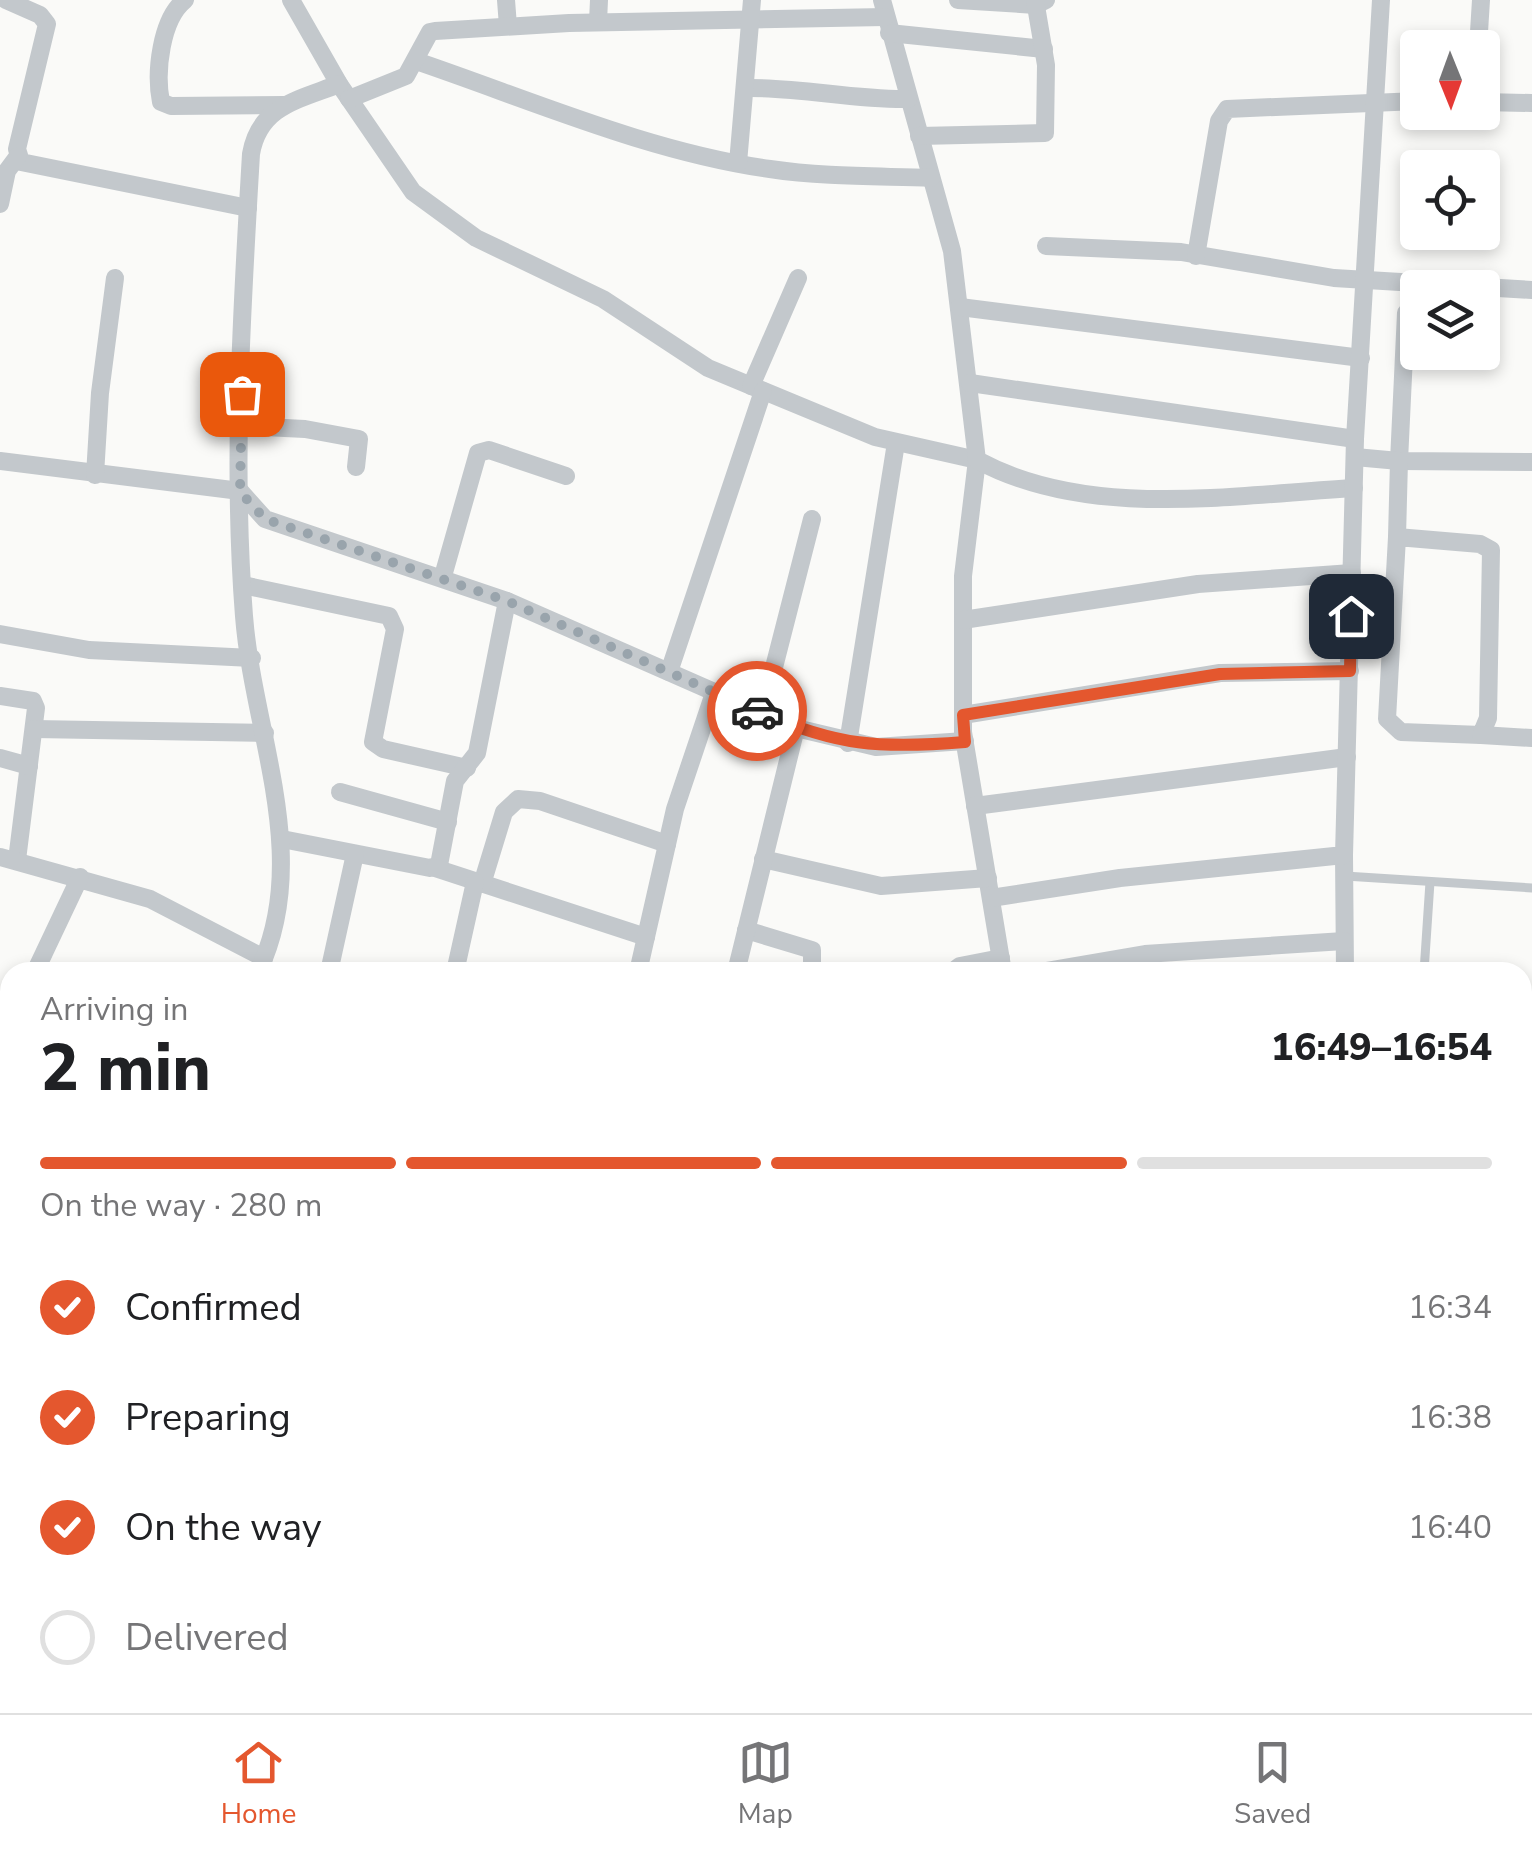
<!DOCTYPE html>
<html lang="en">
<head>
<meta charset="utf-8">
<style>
  :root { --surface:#fff; --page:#f2f2f2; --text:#202124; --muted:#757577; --line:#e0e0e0; --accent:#e4572e }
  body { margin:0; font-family:"Nunito Sans",sans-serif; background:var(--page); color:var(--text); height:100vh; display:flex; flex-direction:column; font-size:38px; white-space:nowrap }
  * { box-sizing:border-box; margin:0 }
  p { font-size:32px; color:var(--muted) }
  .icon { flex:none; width:55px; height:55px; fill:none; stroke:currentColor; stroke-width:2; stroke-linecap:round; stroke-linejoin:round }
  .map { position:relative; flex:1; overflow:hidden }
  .sheet { position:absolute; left:0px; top:962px; width:1532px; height:752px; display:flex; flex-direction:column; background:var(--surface); border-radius:30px 30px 0 0; box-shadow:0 5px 15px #0003 }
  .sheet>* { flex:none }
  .needle { width:65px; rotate:179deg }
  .buttons { position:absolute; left:1400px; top:30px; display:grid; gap:20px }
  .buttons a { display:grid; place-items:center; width:100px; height:100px; border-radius:10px; background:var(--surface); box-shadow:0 5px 15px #0003; font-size:50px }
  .pin { position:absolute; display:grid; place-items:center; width:85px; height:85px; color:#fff; margin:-42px; border-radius:20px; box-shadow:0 5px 15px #0006 }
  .courier { position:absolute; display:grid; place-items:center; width:100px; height:100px; margin:-50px; border:8px solid #e4572e; border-radius:50%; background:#fff; color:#222; box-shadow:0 2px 12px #0007 }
  .overview em { font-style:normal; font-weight:800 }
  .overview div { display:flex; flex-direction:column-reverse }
  .overview { display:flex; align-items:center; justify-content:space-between; height:170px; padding:0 40px }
  h1 { font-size:65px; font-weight:800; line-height:75px }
  .bar { display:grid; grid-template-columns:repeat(4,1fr); gap:15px 10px; align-content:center; height:120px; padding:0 40px }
  .bar i { height:12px; border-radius:8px; background:var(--line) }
  .bar .on { background:var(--accent) }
  .bar p { grid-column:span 4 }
  ol { padding:0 40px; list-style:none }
  li { display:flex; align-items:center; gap:30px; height:110px }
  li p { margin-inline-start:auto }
  li .icon { padding:10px; border-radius:50%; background:var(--accent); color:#fff; stroke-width:4 }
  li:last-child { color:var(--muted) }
  li i { width:55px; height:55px; border:5px solid var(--line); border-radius:50% }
  .tabs { display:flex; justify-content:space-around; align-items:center; height:140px; border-top:2px solid var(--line); background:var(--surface); font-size:28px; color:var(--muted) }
  .tabs a { display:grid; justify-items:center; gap:5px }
  .tabs .on { color:var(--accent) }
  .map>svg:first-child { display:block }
</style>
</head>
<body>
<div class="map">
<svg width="1532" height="1713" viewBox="0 0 1532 1713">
  <rect width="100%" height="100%" fill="#fafaf8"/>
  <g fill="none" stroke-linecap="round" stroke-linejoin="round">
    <g stroke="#c3c8cc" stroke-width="9">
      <path d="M1345,876L1532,888"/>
      <path d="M1424,972L1430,882"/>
      <path d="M1522,1155L1532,1154"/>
    </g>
    <g stroke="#c3c8cc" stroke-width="18">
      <path d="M6,0L40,15L47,24L17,149L21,162L248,208"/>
      <path d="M185,0C161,19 155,72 161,102L171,106L284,105"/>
      <path d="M291,0L339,84L413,192L476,238L603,299L708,368L875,437L977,460L963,576V732L1003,972"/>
      <path d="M506,0L508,26"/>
      <path d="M882,0L952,251L977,460C1088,520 1232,495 1354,488"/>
      <path d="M958,0L1036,5L1046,0"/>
      <path d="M598,22L599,0"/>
      <path d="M889,33L1044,49"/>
      <path d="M1478,48L1481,0"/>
      <path d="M416,61C531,100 649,152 770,169C823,177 877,176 931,178"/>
      <path d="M746,88C801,87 853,100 908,99"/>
      <path d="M349,99L406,76L430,32L435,31L569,23L885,17"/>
      <path d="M1482,102L1532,103"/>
      <path d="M919,136L1045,133L1046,65L1035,0"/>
      <path d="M738,163L752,0"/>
      <path d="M0,204L7,171L18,156"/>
      <path d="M1046,246L1181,252L1334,278L1532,290"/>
      <path d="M1196,256L1219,121L1227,109L1418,101"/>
      <path d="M960,307L1361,358"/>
      <path d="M1406,313L1399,461L1532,462"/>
      <path d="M970,383L1355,439"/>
      <path d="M751,386L798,278"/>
      <path d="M241,426L305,429L359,439L356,467"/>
      <path d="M1355,457L1399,461L1397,537L1480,544L1491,550L1488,718L1481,735L1401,732L1387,719L1397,537"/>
      <path d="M0,461L240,491L265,519L507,601L796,728L876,747L965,741"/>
      <path d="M95,475L100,393L115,278"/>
      <path d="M443,576L478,453L489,450L566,476"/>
      <path d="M243,585L389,616L395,629L373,742L383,749L467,768"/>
      <path d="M963,620L1198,584L1352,573"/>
      <path d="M0,634L89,650L252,658"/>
      <path d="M669,672L763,391"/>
      <path d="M0,696L33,701L36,708L17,860"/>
      <path d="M762,714L812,519"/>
      <path d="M963,715L1220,673L1350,671"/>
      <path d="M34,729L265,733"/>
      <path d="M1481,735L1532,738"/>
      <path d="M848,743L896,443"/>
      <path d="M0,758L29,766"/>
      <path d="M340,792L448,822"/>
      <path d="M975,806L1347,757"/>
      <path d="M282,839L430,868L439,865L455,781L477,753L507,601"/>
      <path d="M1344,855L1345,972"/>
      <path d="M0,857L150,899L264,958"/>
      <path d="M763,859L881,886L988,878"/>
      <path d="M435,868L646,937"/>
      <path d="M482,884L504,812L518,799L540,801L667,844"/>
      <path d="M991,898L1120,878L1344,855L1355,439L1381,0"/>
      <path d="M746,930L812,950V972"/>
      <path d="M35,972L80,877"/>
      <path d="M258,972C313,858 253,733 244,616C232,463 242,307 251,154C259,106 298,100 339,84"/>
      <path d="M329,972L355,854"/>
      <path d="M455,972L475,882"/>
      <path d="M638,972L675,809L714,693"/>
      <path d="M736,972L796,728"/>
      <path d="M952,972L960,966L1001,958"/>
      <path d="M1040,972L1145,954L1344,941"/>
      <path d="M0,1025L10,1012"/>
      <path d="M0,1088L10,1095"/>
      <path d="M1522,1176L1532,1175"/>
      <path d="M0,1219L10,1227"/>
      <path d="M1522,1285L1532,1292"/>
      <path d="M0,1309L10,1318"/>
      <path d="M1522,1342L1532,1338"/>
      <path d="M0,1346L10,1335"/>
      <path d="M0,1386L10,1396"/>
      <path d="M1522,1408L1532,1407"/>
      <path d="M257,1705L267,1713"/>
      <path d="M432,1705L450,1713"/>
      <path d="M845,1705V1713"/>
      <path d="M1121,1705L1123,1713"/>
      <path d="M1189,1705L1190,1713"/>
      <path d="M1389,1705L1391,1713"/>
      <path d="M0,1706L10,1697"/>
      <path d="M476,1713L480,1705"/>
      <path d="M630,1713V1705"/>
      <path d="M744,1713V1705"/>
      <path d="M945,1713V1705"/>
      <path d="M1299,1713V1705"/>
    </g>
  </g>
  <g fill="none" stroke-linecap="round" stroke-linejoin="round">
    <path stroke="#99a4ac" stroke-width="10" stroke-dasharray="0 18" d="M242,394L240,492L265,519L507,601L757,711"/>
    <path stroke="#e4572e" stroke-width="12" d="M757,711C837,746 879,749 965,742L963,715L1220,674L1350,671L1351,616"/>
  </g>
</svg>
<div class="buttons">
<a><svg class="needle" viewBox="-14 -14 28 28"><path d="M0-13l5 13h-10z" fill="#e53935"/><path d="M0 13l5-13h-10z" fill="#757577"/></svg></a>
<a><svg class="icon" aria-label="locate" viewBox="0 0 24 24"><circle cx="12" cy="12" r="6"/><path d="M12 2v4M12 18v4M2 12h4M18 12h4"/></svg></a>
<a><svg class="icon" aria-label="layers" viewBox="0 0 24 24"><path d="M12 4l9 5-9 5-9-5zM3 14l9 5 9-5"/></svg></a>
</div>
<div class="pin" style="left:242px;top:394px;background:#ea580c"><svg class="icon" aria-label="bag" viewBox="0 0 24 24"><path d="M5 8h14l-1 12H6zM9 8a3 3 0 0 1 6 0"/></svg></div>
<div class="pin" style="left:1351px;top:616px;background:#1f2937"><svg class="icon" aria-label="home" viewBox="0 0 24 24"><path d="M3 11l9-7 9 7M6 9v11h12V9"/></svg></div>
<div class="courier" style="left:757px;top:711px"><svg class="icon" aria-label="car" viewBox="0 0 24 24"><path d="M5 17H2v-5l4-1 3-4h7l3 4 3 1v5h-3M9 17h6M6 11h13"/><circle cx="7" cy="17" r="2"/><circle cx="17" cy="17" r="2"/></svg></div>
<section class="sheet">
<div class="overview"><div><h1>2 min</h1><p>Arriving in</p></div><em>16:49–16:54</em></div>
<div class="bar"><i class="on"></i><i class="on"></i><i class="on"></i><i></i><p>On the way · 280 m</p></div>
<ol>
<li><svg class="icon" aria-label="check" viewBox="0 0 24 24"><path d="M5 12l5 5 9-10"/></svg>Confirmed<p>16:34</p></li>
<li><svg class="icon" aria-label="check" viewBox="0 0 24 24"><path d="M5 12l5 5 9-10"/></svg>Preparing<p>16:38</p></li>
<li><svg class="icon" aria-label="check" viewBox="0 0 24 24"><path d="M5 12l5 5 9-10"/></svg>On the way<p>16:40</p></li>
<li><i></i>Delivered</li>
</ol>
</section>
</div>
<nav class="tabs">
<a class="on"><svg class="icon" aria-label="home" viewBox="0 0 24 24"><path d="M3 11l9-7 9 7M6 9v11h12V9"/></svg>Home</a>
<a><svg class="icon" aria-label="map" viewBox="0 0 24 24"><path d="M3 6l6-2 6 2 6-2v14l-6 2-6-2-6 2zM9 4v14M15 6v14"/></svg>Map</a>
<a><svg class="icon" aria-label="saved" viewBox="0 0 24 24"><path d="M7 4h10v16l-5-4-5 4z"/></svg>Saved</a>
</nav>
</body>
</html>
